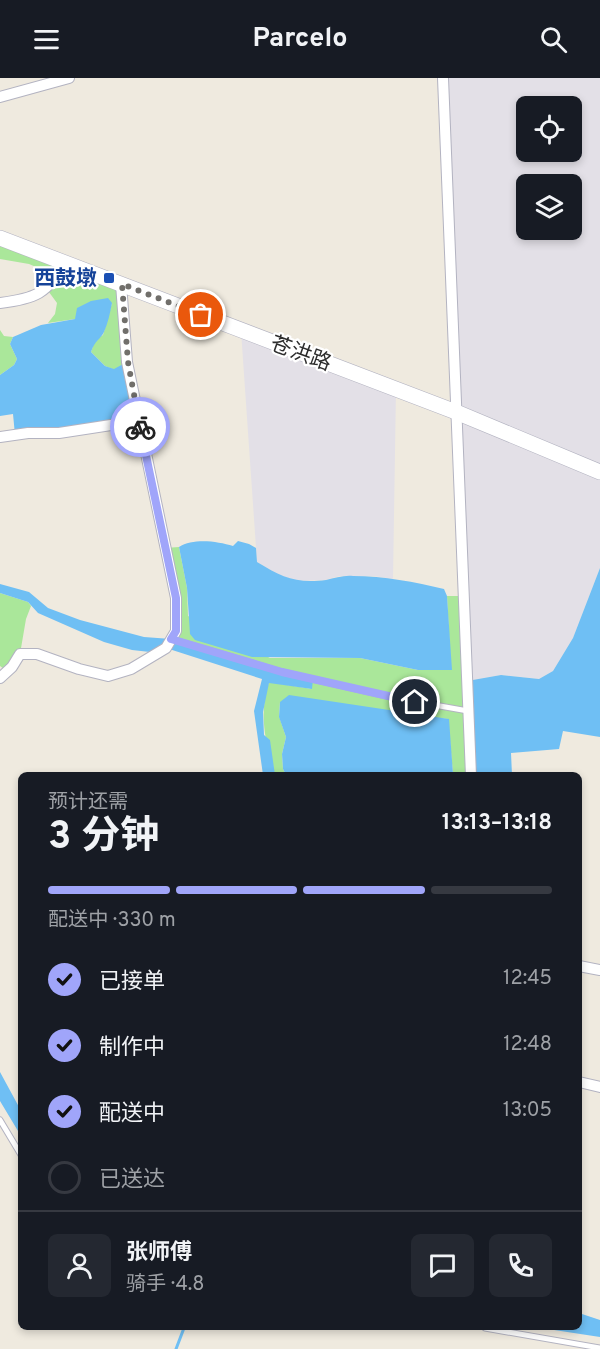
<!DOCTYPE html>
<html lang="zh">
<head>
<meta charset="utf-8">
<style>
  :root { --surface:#171b24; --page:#242831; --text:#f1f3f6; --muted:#9ea1a6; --line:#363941; --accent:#a0a5fa }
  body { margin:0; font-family:Overpass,"Noto Sans SC",sans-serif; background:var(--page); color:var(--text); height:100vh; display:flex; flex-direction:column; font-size:22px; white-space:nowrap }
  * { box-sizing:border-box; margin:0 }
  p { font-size:20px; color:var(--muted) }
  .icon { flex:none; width:33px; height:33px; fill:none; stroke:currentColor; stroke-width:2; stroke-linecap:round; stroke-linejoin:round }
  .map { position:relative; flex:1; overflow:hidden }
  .sheet { position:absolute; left:18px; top:694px; width:564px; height:558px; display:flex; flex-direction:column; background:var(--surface); border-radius:9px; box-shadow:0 3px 9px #0003 }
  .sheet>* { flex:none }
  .tools { position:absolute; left:516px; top:18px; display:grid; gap:12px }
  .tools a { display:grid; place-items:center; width:66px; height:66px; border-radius:9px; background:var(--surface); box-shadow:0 3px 9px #0003; font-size:30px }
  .pin { position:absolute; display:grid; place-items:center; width:51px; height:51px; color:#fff; margin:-26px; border:3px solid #fff; border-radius:50%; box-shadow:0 2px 6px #0007 }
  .courier { position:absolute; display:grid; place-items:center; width:60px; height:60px; margin:-30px; border:4px solid #a0a5fa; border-radius:50%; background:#fff; color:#222; box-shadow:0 2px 8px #0007 }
  .overview em { font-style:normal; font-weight:700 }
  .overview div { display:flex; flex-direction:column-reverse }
  .overview { display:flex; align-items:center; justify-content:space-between; height:102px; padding:0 30px }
  h1 { font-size:39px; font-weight:700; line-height:45px }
  .bar { display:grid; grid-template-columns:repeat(4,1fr); gap:9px 6px; align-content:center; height:72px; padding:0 30px }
  .bar i { height:8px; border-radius:4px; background:var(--line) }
  .bar .current { background:var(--accent) }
  .bar p { grid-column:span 4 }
  .line { display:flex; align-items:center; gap:15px; padding:0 30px; border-top:2px solid var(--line) }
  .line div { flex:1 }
  .round { display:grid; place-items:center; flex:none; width:63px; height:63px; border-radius:9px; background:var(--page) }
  ol { padding:0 30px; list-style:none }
  li { display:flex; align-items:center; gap:18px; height:66px }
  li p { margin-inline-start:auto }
  li .icon { padding:6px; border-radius:50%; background:var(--accent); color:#111; stroke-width:4 }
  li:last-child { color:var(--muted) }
  li i { width:33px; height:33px; border:3px solid var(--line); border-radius:50% }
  header { display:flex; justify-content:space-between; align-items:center; height:78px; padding:0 30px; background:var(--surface); font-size:27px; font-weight:700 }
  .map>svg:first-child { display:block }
</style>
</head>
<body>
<header><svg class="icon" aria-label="menu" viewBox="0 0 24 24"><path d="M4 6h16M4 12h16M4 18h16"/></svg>Parcelo<svg class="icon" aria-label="search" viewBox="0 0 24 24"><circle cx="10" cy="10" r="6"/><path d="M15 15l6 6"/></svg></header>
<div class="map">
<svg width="600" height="1271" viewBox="0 0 600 1271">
  <rect width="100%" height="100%" fill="#efeadf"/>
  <g fill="#e3e0e7" fill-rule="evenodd">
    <path d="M443,0H600V490L573,560L553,593L539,601L501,597L467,603ZM526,28H572V74H526ZM526,106H572V152H526Z"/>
    <path d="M241,253L396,311L393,501L373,498H340L325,502L297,503L279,497L257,484Z"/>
  </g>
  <g fill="#aae79a">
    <path d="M0,160L121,206L127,284L115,292L105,288L91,274L95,262L103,257L112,225L75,241L48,245L55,236L57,225L46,210L57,198L29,186L0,181Z"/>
    <path d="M0,252L4,258L13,259L10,266L17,281L14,287L0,297Z"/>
    <path d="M179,469L187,510L188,538L270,580H360L418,592H451L447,518H464L471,695L453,696L448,641L280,624L279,638L286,659L282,676L283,691L286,697H275C266,666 258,637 269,604L312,611L171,561L176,553L165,470Z"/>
    <path d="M0,515L28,524L31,528L26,541L20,576L7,593L0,588Z"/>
  </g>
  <g fill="#6fbff4">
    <path d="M108,220L112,225C110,235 108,245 104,254C100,262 95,262 91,274L105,288L114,291L127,284L139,347L15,357L13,336L0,338V297L14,287L17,281L10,266L13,259L41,247L75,241L77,230L91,223Z"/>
    <path d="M238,463L249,466L256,470L257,484C282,499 296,506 326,502C335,500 344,497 353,498C384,498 415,504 444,511L447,518L452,592H418L360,580L252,579L195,562L190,556L187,510L179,469C193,460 217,463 233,468Z"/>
    <path d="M600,490V659L563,653L559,671L511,675L512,697H471L467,603L501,597L539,601L553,593L573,560Z"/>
    <path d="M0,506L29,514L48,530L80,542L144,559L171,561L313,601L312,611L269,605L263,634L264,657L270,662L275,697H263L254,633L262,601L166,570L150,574L132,572L104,564L38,535L28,524L0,515Z"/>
    <path d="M289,617L449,641L453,696L286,697L283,691L282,676L286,659L279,639L280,624Z"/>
    <path d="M0,994L19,1029H21V1058L0,1023Z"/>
    <path d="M579,1235L600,1242V1259L541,1250H579Z"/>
  </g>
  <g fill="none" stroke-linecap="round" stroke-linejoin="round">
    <path stroke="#6fbff4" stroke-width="3" d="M176,1271L184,1250"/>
    <g stroke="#b3b3c1" stroke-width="7">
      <g id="service">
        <path d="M171,561L282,594L395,620L468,633"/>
        <path d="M0,1042L21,1077"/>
        <path d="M485,1250L600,1270"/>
      </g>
    </g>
    <g stroke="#b3b3c1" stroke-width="12">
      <g id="minor">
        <path d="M443,0L471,698"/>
        <path d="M0,19L69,0"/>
        <path d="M0,225C33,221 50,216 63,183"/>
        <path d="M0,359L28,355H59L111,347H139"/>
        <path d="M0,600L12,589L20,576H37L79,591L108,598L131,591L166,570L176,553V520L127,284L121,206"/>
        <path d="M579,888L600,892"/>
        <path d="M579,1004L600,1009"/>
      </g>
    </g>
    <g stroke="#b3b3c1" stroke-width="16">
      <path id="secondary" d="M0,160L456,334L600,394"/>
    </g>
    <use href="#service" stroke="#fff" stroke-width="5"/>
    <use href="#minor" stroke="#fff" stroke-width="10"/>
    <use href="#secondary" stroke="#fff" stroke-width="15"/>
  </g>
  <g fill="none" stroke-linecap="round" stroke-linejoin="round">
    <path stroke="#716f6b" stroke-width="6" stroke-dasharray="0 10.8" d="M140,349L128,284L122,206L201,237"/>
    <path stroke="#a0a5fa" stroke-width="8" d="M140,349L176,520V553L171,561L282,594L415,624"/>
  </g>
  <rect fill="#1a4fb4" stroke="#fff" stroke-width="2" x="103" y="194" width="12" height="12" rx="3"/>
  <g text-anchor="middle" stroke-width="4.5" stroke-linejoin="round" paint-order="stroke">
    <g font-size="21" font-weight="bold" fill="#164399" stroke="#fff" text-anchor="end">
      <text x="97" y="207">西鼓墩</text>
    </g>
    <g font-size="21" fill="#2d2d2d" stroke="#fff">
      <text transform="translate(301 275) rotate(20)" y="7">苍洪路</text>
    </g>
  </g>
</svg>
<div class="tools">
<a><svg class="icon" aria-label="locate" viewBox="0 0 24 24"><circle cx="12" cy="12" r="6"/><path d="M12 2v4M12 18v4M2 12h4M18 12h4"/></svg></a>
<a><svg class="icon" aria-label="layers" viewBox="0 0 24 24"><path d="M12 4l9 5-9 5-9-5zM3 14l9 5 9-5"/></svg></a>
</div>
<div class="pin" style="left:201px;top:237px;background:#ea580c"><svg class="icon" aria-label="bag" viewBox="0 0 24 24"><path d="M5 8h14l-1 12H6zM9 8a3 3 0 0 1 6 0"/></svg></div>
<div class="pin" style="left:415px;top:624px;background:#1f2937"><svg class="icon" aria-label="home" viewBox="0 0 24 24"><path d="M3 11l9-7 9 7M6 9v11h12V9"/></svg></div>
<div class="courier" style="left:140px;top:349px"><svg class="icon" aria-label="bike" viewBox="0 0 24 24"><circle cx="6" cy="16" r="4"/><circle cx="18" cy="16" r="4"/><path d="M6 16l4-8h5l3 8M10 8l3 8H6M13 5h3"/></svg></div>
<section class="sheet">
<div class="overview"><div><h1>3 分钟</h1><p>预计还需</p></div><em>13:13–13:18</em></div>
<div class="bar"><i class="current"></i><i class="current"></i><i class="current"></i><i></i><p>配送中 · 330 m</p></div>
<ol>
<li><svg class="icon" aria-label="check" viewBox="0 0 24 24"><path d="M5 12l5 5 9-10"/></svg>已接单<p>12:45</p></li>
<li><svg class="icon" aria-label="check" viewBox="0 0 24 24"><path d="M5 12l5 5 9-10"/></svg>制作中<p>12:48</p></li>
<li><svg class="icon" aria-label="check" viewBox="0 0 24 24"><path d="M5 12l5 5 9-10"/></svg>配送中<p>13:05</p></li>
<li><i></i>已送达</li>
</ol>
<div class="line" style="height:108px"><a class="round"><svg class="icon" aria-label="person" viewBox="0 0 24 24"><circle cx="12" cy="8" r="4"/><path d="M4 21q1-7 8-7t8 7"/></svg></a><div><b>张师傅</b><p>骑手 · 4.8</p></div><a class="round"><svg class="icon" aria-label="chat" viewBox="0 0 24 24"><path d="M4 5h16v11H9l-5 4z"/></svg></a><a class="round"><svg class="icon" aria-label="phone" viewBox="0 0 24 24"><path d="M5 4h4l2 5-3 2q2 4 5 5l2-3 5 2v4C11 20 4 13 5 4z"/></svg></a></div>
</section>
</div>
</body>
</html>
